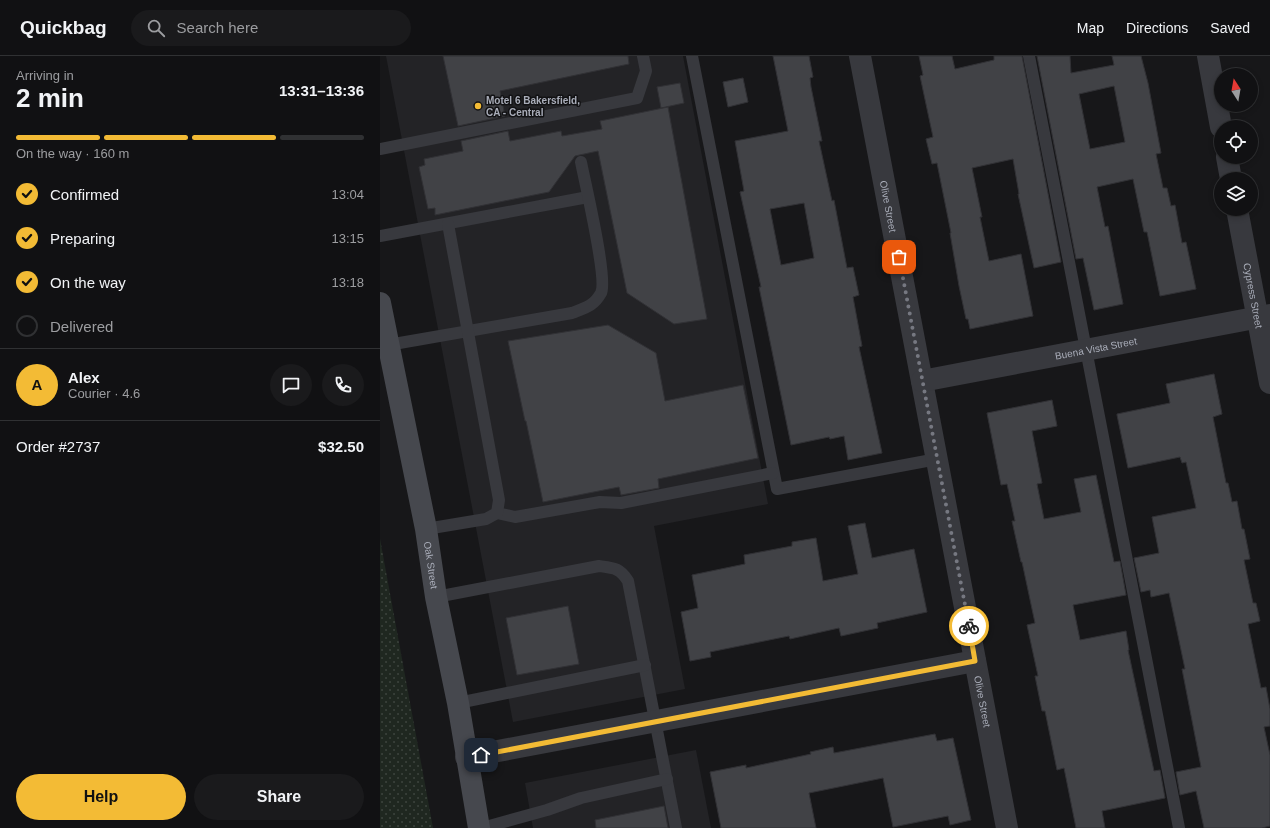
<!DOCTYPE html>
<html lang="en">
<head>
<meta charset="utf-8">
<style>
  :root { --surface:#111113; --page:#1a1a1c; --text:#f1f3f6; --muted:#9c9da0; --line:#303133; --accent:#f3bb35 }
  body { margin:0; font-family:Helvetica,sans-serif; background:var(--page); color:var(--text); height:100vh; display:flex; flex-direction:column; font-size:15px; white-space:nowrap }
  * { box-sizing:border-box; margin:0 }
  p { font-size:13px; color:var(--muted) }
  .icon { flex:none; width:22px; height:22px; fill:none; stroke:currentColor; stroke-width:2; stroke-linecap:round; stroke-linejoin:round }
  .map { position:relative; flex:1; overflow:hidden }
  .panel { display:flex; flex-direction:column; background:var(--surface); width:380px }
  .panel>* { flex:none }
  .needle { width:26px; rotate:349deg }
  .fabs { position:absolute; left:834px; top:12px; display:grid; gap:8px }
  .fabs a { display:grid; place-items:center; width:44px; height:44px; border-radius:50%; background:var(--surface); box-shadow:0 2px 6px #0003,0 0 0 1px var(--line); font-size:20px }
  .pin { position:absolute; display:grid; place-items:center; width:34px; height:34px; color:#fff; margin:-17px; border-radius:8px; box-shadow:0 2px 6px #0006 }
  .courier { position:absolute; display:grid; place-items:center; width:40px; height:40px; margin:-20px; border:3px solid #f3bb35; border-radius:50%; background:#fff; color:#222; box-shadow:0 1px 5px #0007 }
  .summary em { font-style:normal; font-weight:700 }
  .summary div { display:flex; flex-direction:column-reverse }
  .summary { display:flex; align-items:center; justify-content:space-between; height:68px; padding:0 16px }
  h1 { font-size:26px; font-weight:700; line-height:30px }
  .bar { display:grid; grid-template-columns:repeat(4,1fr); gap:6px 4px; align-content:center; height:48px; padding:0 16px }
  .bar i { height:5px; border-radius:3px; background:var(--line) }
  .bar .on { background:var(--accent) }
  .bar p { grid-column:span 4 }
  .line { display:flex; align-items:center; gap:10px; padding:0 16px; border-top:1px solid var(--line) }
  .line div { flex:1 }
  .round { display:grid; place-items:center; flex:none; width:42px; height:42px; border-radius:21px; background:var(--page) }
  ol { padding:0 16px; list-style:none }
  li { display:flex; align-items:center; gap:12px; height:44px }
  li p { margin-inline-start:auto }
  li .icon { padding:4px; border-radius:50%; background:var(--accent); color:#111; stroke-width:4 }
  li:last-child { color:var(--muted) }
  li i { width:22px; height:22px; border:2px solid var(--line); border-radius:50% }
  .action { display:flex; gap:8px; margin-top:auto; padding:8px 16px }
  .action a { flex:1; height:46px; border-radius:24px; background:var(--accent); color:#111; font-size:16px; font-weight:700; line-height:46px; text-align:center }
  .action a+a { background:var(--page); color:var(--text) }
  header { display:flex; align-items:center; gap:24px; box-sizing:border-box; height:56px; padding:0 20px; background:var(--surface); border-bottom:1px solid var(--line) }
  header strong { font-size:19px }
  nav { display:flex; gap:22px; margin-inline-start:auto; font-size:14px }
  .search { width:280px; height:36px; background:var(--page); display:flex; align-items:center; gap:10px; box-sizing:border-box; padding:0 14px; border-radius:22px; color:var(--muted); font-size:15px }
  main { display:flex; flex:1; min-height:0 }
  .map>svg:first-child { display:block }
</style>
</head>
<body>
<header>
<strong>Quickbag</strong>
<div class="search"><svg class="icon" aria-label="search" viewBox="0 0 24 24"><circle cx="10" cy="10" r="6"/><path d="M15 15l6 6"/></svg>Search here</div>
<nav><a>Map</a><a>Directions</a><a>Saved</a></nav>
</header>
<main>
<section class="panel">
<div class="summary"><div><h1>2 min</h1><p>Arriving in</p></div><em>13:31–13:36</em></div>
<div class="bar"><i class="on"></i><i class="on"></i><i class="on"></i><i></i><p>On the way · 160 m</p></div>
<ol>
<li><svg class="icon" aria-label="check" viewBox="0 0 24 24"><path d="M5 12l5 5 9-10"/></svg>Confirmed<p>13:04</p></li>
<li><svg class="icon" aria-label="check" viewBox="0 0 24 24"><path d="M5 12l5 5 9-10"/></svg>Preparing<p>13:15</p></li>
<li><svg class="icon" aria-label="check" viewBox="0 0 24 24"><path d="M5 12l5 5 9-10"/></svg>On the way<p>13:18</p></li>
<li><i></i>Delivered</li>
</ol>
<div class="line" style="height:72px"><b class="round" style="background:var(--accent);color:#111">A</b><div><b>Alex</b><p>Courier · 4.6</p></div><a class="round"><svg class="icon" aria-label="chat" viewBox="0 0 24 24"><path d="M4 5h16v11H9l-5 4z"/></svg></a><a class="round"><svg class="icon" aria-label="phone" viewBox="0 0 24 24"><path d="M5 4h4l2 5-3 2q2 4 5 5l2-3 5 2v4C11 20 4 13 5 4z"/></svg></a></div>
<div class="line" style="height:52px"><div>Order #2737</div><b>$32.50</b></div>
<div class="action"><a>Help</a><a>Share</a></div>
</section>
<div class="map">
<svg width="890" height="772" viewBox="0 0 890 772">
  <defs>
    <pattern id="grass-dots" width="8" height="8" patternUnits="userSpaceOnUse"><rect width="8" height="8" fill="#1f2720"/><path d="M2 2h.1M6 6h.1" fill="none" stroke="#3d443e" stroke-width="1.8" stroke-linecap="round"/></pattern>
  </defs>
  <rect width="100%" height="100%" fill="#171719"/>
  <g fill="#232326">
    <path d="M6,0H303L388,448L274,470L305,633L133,666Z"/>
    <path d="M316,694L331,772H153L145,727Z"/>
  </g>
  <path fill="url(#grass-dots)" d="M0,483L53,772H0Z"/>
  <g fill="#414246" stroke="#313135" fill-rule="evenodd">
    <path d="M63,0H248L249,8L120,35L125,60L78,70Z"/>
    <path d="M393,0H429L433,21L430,22L431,31L442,85H439L452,145L454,144L467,212L473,211L479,239L473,241L482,290L479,291L502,397L468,404L464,380L450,383L449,381L411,389L379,231H381L360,136L364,135L355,85L408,75ZM424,147L434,202L401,209L390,153Z"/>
    <path d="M539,0H572L575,13L614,4V0H642L681,206L654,212L638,138H639L633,103L592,112L602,161H600L609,205L641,198L653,260L590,273L588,263H586L579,230L570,177H571L557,107L552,108L546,83L553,81L540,20L543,19Z"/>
    <path d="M657,0H690L691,17L734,9L732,0H761L768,27L781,97L776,98L783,132H787L791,150L795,149L802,187L806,186L816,233L780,240L767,176H764L753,123L717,131L725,171L728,170L743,248L714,254L703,202L696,203ZM734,30L745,86L710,93L699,38Z"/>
    <path d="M363,22L368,46L348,51L343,26Z"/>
    <path d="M300,27L304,47L281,52L277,31Z"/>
    <path d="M288,51L327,263L294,268L247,237L218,95L195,100L169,136L55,159V152L48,153L39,111L45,109L44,103L83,95L81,85L128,75L130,85L181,75L182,80L222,73L220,65Z"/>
    <path d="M228,269L276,297L285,345L363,329L378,402L278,423L279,432L241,439L239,431L163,446L146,365H145L128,285Z"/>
    <path d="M834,318L842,358L833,361L846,427H848L852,446L857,445L862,473H864L870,503L864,504L873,547H876L880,565L868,568L881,632L886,631L890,653V670L884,671L890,699V770L882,772H824L816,735L800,739L796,716L821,711L802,613H805L789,537L771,541L770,534L761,536L754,502L779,497L772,461L816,452L806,406L802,407L800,401L748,412L737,359V358L790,347L786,328Z"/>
    <path d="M672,344L677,370L652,375L662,427L657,428L664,463L701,456L694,423L716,419L734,506L740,505L746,539L693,549L700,584L746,575L749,594H748L774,715L780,714L785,742L722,755L725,772H696L684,712L677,714L665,655H662L655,620H658L647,569L655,567L642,506H641L632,465H635L627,428L621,429L607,357Z"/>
    <path d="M485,467L492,502L534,493L547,556L497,567L498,572L461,580L459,572L410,583L409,580L330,596L331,601L310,605L301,556L318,552L312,519L365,508L364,499L412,490V486L436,482L443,525L478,518L468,470Z"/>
    <path d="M188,550L199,608L137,619L126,562Z"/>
    <path d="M555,678L557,685L573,682L591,764L570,769L568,760L513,771L503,722L429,737L436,772H341L330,716L366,709V712L431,698L430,696L453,691L454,697Z"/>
    <path d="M284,750L288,772H216L215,764Z"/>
  </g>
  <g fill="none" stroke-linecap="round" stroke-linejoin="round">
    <g stroke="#38393e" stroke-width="12">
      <path d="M312,0L397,433L557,403"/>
      <path d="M649,0L799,772"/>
      <path d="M0,93L257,42L266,15L263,0"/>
      <path d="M0,180L208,141"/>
      <path d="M8,289L192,257C205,252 214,250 221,237C228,223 205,127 201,106"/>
      <path d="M117,457L135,461L220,446L241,447L393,417"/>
      <path d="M46,473L106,463L117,457L119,444L68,168"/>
      <path d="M56,541L219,510C234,512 240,512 248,525L296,772"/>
      <path d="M78,647L265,609"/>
      <path d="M102,772L167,754L201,742L287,723"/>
    </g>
    <g stroke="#38393e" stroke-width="22">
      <path id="s1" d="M480,0L627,772"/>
      <path d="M828,0L841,71"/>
      <path d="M847,101L851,123"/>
      <path id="s2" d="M857,153L890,327"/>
      <path id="s3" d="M542,325L890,259"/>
      <path d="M86,701L595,605"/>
    </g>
    <path stroke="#46484e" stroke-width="22" id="s4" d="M0,247L46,473L56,541L78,647L99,772"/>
  </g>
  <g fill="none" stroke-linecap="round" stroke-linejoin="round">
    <path stroke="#767881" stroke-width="4" stroke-dasharray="0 7.2" d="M519,201L589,570"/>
    <path stroke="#f3bb35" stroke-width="5" d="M101,699L595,605L589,570"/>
  </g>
  <circle fill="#f3bb35" stroke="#121214" stroke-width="1.5" cx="98" cy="50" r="4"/>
  <g text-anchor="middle" stroke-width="3" stroke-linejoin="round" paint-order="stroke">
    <g font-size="10" font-weight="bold" fill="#a9adb9" stroke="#121214" text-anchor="start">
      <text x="106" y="48">Motel 6 Bakersfield,<tspan x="106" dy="12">CA - Central</tspan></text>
    </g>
    <g font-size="10" fill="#a9adb9" stroke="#121214">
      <text dy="4" stroke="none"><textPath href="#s1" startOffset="153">Olive Street</textPath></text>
      <text dy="4" stroke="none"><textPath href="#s2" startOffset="88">Cypress Street</textPath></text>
      <text dy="4" stroke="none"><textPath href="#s3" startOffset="177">Buena Vista Street</textPath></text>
      <text dy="4" stroke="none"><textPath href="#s4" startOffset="267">Oak Street</textPath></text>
      <text dy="4" stroke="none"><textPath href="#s1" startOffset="657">Olive Street</textPath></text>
    </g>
  </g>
</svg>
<div class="fabs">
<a><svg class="needle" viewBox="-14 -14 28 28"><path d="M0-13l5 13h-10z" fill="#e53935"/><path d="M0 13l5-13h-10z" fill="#9c9da0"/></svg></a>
<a><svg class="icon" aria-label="locate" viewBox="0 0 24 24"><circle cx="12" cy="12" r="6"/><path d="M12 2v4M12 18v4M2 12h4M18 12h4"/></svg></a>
<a><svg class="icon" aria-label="layers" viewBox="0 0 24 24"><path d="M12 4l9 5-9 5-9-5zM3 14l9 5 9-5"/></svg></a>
</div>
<div class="pin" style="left:519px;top:201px;background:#ea580c"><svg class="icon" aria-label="bag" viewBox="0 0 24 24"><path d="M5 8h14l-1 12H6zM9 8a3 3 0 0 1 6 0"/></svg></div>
<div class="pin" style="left:101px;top:699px;background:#1f2937"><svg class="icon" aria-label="home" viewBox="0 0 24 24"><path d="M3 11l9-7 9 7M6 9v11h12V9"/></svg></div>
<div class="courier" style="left:589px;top:570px"><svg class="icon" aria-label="bike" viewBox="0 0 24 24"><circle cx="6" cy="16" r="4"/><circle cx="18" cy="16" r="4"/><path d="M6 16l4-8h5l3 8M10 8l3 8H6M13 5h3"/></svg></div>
</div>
</main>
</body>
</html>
